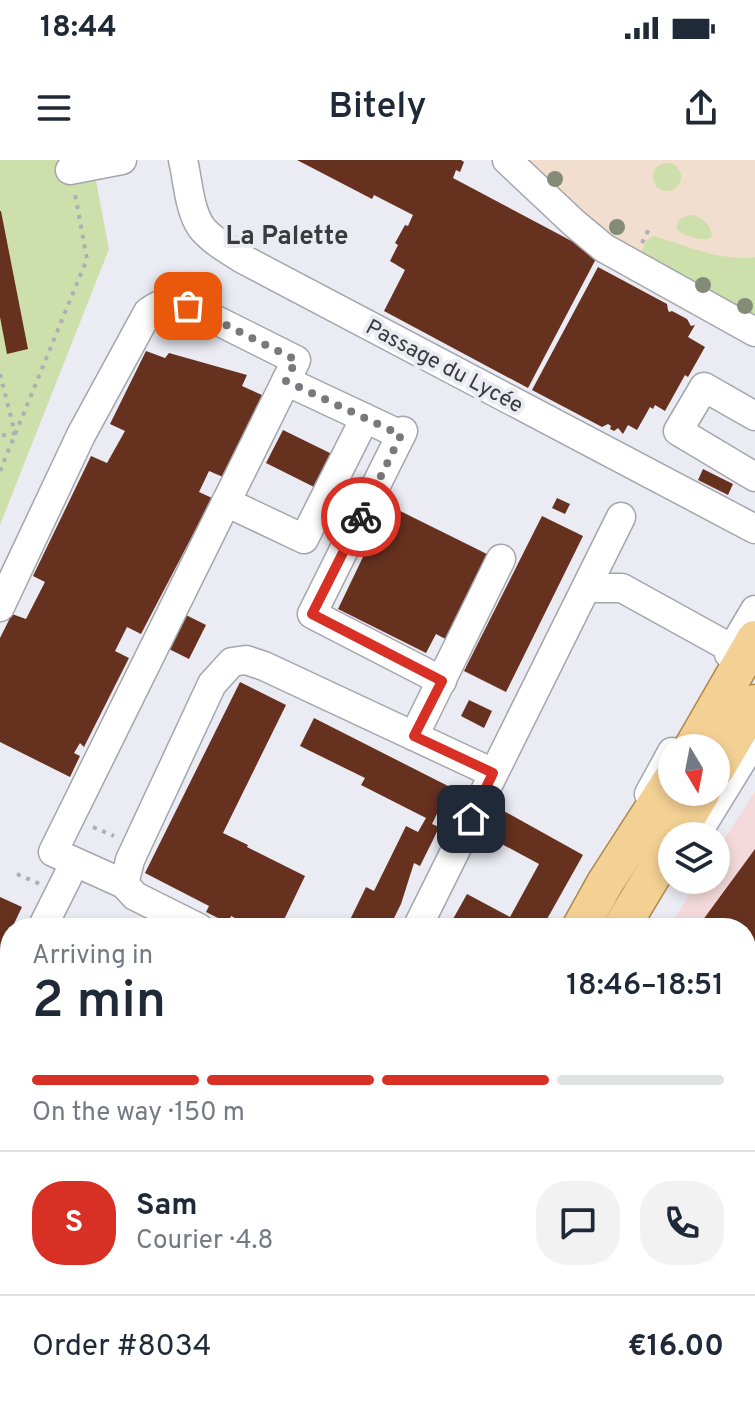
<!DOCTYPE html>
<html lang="en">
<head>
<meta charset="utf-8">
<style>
  :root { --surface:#fff; --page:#f2f2f3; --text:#1f2937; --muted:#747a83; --line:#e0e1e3; --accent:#d93025 }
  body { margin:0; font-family:Overpass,sans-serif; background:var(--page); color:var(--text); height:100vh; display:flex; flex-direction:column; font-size:30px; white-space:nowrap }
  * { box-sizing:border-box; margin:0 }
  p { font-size:26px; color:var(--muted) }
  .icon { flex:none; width:44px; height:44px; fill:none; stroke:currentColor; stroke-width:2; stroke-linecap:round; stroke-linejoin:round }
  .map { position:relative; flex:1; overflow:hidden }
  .side { position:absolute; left:0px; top:758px; width:756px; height:498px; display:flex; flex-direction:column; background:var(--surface); border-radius:32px 32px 0 0; box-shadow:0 4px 12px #0003 }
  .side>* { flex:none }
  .needle { width:52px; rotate:170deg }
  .fabs { position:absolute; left:658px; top:574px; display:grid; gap:16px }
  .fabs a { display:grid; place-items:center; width:72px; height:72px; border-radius:50%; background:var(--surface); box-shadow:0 4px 12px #0003; font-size:40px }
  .pin { position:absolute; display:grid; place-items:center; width:68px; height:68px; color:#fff; margin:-34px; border-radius:16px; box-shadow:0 4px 12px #0006 }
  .courier { position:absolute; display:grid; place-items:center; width:80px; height:80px; margin:-40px; border:6px solid #d93025; border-radius:50%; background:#fff; color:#222; box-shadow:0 2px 10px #0007 }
  .headline em { font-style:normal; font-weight:600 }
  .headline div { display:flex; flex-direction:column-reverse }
  .headline { display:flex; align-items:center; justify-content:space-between; height:136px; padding:0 32px }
  h1 { font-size:52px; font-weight:600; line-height:60px }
  .bar { display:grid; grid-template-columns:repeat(4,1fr); gap:12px 8px; align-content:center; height:96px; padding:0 32px }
  .bar i { height:10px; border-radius:6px; background:var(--line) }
  .bar .current { background:var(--accent) }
  .bar p { grid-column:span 4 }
  .line { display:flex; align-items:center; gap:20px; padding:0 32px; border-top:2px solid var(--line) }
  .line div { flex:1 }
  .round { display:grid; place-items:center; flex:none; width:84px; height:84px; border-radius:32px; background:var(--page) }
  .status { display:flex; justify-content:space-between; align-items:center; height:56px; padding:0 40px; background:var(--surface); direction:ltr }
  .status svg { height:22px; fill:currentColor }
  header { display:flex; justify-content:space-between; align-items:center; height:104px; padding:0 32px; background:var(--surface); font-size:36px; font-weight:600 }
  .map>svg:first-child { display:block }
</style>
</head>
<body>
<div class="status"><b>18:44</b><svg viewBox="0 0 49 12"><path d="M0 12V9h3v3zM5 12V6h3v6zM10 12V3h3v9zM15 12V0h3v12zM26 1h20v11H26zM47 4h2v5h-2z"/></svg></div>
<header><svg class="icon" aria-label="menu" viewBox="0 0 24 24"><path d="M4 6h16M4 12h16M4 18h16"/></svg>Bitely<svg class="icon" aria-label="share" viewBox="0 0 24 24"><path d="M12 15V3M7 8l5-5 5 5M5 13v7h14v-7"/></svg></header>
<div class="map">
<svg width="755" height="1255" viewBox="0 0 755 1255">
  <rect width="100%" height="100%" fill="#ebebf3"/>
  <path fill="#f5dadb" d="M755,631V876L746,888V768H668L699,720H716V692Z"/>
  <path fill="#f1dece" d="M524,0H755V143L619,82L587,61Z"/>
  <g fill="#cde0ac">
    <path d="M0,0H92L109,89L0,365Z"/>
    <circle cx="667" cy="17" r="14"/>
    <path d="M694,55C703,59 711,65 712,76L709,79C697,80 686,76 677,70C675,58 685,56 694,55Z"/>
    <path d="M653,76C688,85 719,102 755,97V161L639,97L647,80Z"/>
    <path d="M0,953L10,959V1117L0,1114Z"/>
    <path d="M400,1246H568L589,1255H427Z"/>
  </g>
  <g fill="#67311f">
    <path d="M297,0H461L464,2L460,12L456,10L453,18L598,95L528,228L384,151L405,110L390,101L398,85L395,83L405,65L408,66L413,55L374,35L372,39Z"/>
    <path d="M0,51H1L28,189L7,194L0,157Z"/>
    <path d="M598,107L667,144L668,150L669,152L672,151L687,159L691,166L695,165L688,177L705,187L688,217L685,215L665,251L655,245L653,249L650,247L637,270L628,265L623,274L618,268L614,271L610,269L611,266L608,264L602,267L532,230Z"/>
    <path d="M146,191L165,198L169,193L247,215L242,226L262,235L223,317L209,311L199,332L212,338L141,474L127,467L115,491L129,498L84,587L80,583L74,593L80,596L70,617L0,582V478L12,454L26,459L45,422L33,416L91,296L107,303L125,271L110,264Z"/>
    <path d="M283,270L334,295L318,329L266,303Z"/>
    <path d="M703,309L733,324L728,335L698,320Z"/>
    <path d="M557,338L570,344L565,354L552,348Z"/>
    <path d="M382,342L493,397L451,482L436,474L426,493L338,449L363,397L356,393Z"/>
    <path d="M542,356L583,376L506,532L464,511Z"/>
    <path d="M182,453L206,465L189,499L165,487Z"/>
    <path d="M240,522L286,545L223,673L248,685L247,687L305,716L280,768H255L231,756L228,763L206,752L209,746L145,713Z"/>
    <path d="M469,540L492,551L484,568L461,556Z"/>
    <path d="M314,558L450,627L432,664L439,667L433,680L420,706L414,703L401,744L389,768H346L366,727L374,731L406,666L418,672L426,658L361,625L365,618L300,586Z"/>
    <path d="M502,650L583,695L542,768H448L467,734L510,757L539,704L487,676Z"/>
    <path d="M755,689V790L746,802V768H697Z"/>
    <path d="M0,737L22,747L12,768H10V772L0,791Z"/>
    <path d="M746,831L755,838V882L746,875Z"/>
    <path d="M10,915V946L0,940V934Z"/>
    <path d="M746,972L755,979V1033L746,1026Z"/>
    <path d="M755,1093V1154L746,1166V1105Z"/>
  </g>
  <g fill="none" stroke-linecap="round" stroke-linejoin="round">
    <g stroke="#a5a5ad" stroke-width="31">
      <g id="minor">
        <path d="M183,0C188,21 189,49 201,67C211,80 227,89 241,98L755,369"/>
        <path d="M507,0L574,63L604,88L755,172"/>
        <path d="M70,10L122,0"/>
        <path d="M755,256L704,227L678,271L755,317"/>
        <path d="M403,271L312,454L442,521"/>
        <path d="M226,342L304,379L365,258"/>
        <path d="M586,428H622L745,496"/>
        <path d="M0,447L81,275L148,152C163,141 170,142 188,146L296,200L286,221"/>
        <path d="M729,494L755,450"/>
        <path d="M414,576L501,399"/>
        <path d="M649,634L672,592"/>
        <path d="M698,672L755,579"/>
        <path d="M124,724L53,692L286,221L401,275"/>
        <path d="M42,768L75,702"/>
        <path d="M199,768L135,736L124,724L130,700L212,524L232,502L246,500L264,506L493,613"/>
        <path d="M417,768L621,357"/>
        <path d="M0,852L10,832"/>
        <path d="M746,932L755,938"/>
        <path d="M746,1218L755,1223"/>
      </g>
    </g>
    <g stroke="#ad8847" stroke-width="39">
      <g id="major">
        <path d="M692,588L755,479"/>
        <path d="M716,609L755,543"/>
        <path d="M676,676L702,632"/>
        <path d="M580,768L605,723L672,619"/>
        <path d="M621,768L672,683"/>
      </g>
    </g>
    <g stroke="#ad8847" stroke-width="45">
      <g id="highway">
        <path d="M0,1152L10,1155"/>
        <path d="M0,1220L10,1223"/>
        <path d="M90,1246L121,1255"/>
      </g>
    </g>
    <g stroke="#aeaeb4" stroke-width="4" stroke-dasharray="4 6" stroke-linecap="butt">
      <path d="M642,83L650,67"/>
      <path d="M0,214L15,273L0,276"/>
      <path d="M0,311L87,99L75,34"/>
      <path d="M93,667L114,676"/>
      <path d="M17,714L40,724"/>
      <path d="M355,1255L361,1246"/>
    </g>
    <use href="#minor" stroke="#fff" stroke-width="28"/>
    <use href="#major" stroke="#f3d094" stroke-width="36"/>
    <use href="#highway" stroke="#ebb14c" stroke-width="42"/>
    <g stroke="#ad8847" stroke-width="39" stroke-linecap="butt">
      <path id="major-bridge" d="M321,1255L326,1246"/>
    </g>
    <use href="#major-bridge" stroke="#f3d094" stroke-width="36"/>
  </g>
  <g fill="#848b77">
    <circle cx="555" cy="19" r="8"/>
    <circle cx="617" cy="67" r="8"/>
    <circle cx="703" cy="125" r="8"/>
    <circle cx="745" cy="146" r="8"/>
  </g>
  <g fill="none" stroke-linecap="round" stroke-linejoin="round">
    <path stroke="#79797d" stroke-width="8" stroke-dasharray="0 14.4" d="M188,146L296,200L286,221L401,275L361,357"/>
    <path stroke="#d93025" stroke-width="10" d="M361,357L312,454L442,521L414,576L493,613L471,659"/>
  </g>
  <g text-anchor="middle" stroke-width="8" stroke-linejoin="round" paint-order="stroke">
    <g font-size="22" fill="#3b3b3e" stroke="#ebebf3">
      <text transform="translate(445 205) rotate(28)" y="8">Passage du Lycée</text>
    </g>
    <g font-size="26" font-weight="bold" fill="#3b3b3e" stroke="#ebebf3">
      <text x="287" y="84">La Palette</text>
    </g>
  </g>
</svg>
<div class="fabs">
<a><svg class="needle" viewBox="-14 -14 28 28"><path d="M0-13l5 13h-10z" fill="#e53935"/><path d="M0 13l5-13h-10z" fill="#747a83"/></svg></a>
<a><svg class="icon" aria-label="layers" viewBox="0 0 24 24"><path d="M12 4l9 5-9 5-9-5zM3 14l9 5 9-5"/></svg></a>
</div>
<div class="pin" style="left:188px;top:146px;background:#ea580c"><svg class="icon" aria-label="bag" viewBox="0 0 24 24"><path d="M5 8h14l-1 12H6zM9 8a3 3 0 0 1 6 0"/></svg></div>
<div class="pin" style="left:471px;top:659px;background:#1f2937"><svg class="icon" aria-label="home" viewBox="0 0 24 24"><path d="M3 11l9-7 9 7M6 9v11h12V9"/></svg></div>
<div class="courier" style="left:361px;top:357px"><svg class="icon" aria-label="bike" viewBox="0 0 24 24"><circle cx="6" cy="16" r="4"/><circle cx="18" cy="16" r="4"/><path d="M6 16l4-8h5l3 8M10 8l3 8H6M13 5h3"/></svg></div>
<section class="side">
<div class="headline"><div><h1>2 min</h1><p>Arriving in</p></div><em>18:46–18:51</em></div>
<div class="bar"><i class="current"></i><i class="current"></i><i class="current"></i><i></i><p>On the way · 150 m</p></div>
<div class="line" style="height:144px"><b class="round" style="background:var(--accent);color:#fff">S</b><div><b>Sam</b><p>Courier · 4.8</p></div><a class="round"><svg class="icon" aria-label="chat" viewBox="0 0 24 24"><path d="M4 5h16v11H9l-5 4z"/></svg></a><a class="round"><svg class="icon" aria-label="phone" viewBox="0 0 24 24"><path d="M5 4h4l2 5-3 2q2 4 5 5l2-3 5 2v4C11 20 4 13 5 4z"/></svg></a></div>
<div class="line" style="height:104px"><div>Order #8034</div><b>€16.00</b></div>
</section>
</div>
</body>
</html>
